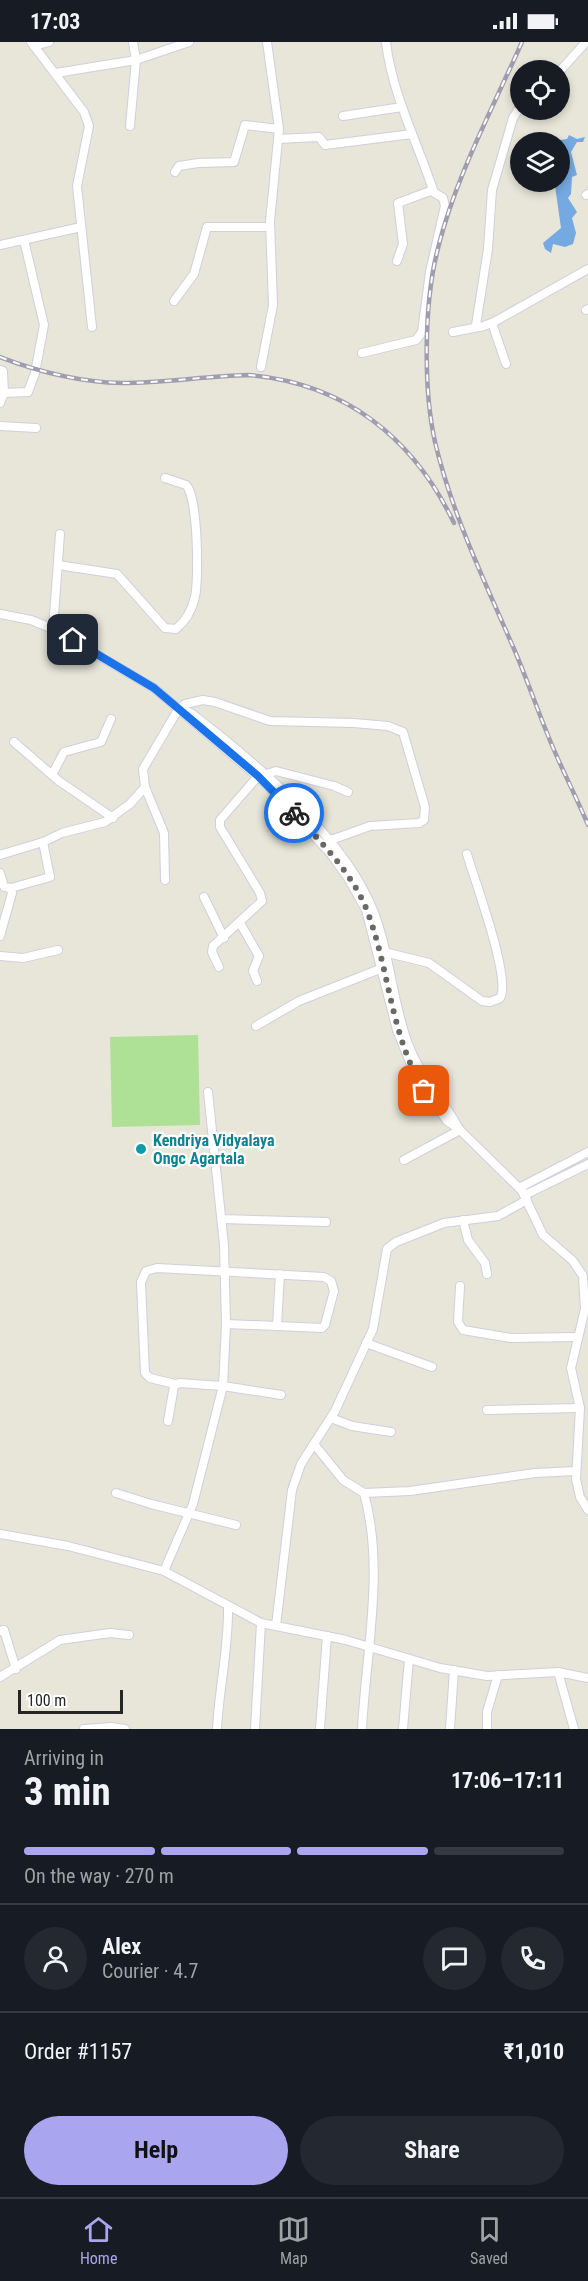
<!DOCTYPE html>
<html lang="en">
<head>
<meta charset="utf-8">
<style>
  :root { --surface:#171b24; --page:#242831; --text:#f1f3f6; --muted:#9ea1a6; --line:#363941; --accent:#a9a6ef }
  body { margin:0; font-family:"Roboto Condensed",sans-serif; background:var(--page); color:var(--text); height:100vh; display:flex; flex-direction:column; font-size:22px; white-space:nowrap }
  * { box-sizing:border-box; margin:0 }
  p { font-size:20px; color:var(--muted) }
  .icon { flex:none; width:33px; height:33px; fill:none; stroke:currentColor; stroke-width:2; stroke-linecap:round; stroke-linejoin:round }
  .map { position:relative; height:1687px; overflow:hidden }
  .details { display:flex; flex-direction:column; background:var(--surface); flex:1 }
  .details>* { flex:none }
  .buttons { position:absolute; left:510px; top:18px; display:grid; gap:12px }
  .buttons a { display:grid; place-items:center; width:60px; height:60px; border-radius:50%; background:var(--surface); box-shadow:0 3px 9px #0003; font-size:30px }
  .scale { position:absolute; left:18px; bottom:15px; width:105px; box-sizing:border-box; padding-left:6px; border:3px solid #262626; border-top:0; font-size:16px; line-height:21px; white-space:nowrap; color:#262626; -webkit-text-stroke:4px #fff; paint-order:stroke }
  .pin { position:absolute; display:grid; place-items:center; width:51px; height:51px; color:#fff; margin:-26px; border-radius:12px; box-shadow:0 3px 9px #0006 }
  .courier { position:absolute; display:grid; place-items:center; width:60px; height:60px; margin:-30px; border:4px solid #1a73e8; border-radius:50%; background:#fff; color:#222; box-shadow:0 2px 8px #0007 }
  .headline em { font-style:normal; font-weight:700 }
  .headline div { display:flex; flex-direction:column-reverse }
  .headline { display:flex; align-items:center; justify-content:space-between; height:102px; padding:0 24px }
  h1 { font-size:39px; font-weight:700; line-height:45px }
  .bar { display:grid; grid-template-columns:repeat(4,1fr); gap:9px 6px; align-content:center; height:72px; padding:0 24px }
  .bar i { height:8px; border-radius:4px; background:var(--line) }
  .bar .active { background:var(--accent) }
  .bar p { grid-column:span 4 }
  .line { display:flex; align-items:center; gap:15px; padding:0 24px; border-top:2px solid var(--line) }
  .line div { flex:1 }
  .round { display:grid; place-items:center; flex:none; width:63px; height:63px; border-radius:32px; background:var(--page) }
  .cta { display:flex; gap:12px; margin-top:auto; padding:12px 24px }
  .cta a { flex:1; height:69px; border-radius:36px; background:var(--accent); color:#111; font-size:24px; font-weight:700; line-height:69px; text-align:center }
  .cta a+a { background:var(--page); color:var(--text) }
  .status { display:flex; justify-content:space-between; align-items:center; height:42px; padding:0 30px; background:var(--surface); direction:ltr }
  .status svg { height:16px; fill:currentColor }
  .dock { display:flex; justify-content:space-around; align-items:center; height:84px; border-top:2px solid var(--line); background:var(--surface); font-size:16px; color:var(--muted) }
  .dock a { display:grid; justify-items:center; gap:3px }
  .dock .active { color:var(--accent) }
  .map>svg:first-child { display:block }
</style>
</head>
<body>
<div class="status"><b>17:03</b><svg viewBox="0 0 49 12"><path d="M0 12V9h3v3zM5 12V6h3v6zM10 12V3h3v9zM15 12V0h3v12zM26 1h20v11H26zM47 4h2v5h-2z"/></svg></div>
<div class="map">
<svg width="588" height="1687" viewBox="0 0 588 1687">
  <rect width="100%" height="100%" fill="#e8e5d9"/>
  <path fill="#aee196" d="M198,993L200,1083L112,1085L110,995Z"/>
  <path fill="#75a9e1" d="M569,93L577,97L585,95L583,100H577L571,110L577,133L572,135L571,152L568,156L577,170L572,176L576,191L573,202L565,205L553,202L551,211L545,207L543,201L561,186L555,144L561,138L559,98L567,97Z"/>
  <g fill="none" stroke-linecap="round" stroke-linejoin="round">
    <g stroke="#cfcfde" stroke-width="10">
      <g id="minor">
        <path d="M31,0L84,70L89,84L77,144L92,285"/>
        <path d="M386,0C392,52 417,99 433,148L398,161L403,202L397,219"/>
        <path d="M34,4L49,0"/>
        <path d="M560,29L586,0"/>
        <path d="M56,31L136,18L189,0"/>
        <path d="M520,65L513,76L492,148L488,207L476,283L481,285L494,280L588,227"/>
        <path d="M343,74L402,65"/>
        <path d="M130,84L136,18L133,0"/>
        <path d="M278,97L319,95L325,103L412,92"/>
        <path d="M175,130L179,124L198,121L234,120L245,83L279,87"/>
        <path d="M586,153L588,152"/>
        <path d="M0,203L81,185"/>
        <path d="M174,259L194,232L207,185H270"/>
        <path d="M586,268L588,267"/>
        <path d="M492,281L506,322"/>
        <path d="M453,290L479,285"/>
        <path d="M362,311L416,298L422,290L430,230L445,164L443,156L433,150"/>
        <path d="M261,325L273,263L270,179L279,87L267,0"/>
        <path d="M0,328L3,329L4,351"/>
        <path d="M0,361L4,351L28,350L35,331L44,283L24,198"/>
        <path d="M0,384L36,386"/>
        <path d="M58,523L117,532L165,586L176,587C186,579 192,568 195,555C199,537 198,454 186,443L165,436"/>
        <path d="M0,572L31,578L53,587L154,646L265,741L330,811L348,836L366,868L397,988L416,1035L447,1079L460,1088L522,1149L543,1193L573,1219L583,1234L585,1267L571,1326L580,1366L576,1437L580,1455L588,1468"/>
        <path d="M53,587L60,492"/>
        <path d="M179,666L191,671C252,718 335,787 368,857C389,899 391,957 408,1002C421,1037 443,1056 459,1087"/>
        <path d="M14,700L59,739L113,776"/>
        <path d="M267,732L276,729L334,744L348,750"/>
        <path d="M52,733L64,710L101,700L111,677"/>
        <path d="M0,813L43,800L62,791L105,780L130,762L145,745"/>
        <path d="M0,831L4,845L11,846L12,851L0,894"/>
        <path d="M165,838L164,791L145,745L143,727L179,666L185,662L203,658L215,660L270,679L354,681L388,684L403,690L425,765L424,778L419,781L370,784L328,799"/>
        <path d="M11,846L50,835L43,800"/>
        <path d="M204,855L224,896"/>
        <path d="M240,881L259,914L253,929L257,939"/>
        <path d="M384,910L429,921L482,959L490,960L500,956C512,938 474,837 467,812"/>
        <path d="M0,914L23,916L58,908"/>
        <path d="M219,925L212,910L213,904L262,859L260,851L220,785V778L258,734"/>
        <path d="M256,984L299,959L385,925"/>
        <path d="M404,1118L460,1088"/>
        <path d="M519,1146L588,1110"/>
        <path d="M525,1153L588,1122"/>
        <path d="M222,1177L326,1180"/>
        <path d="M463,1178L468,1198L485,1221L487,1232"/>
        <path d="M460,1244L458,1280L463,1288L511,1296L577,1295"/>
        <path d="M226,1282L277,1284L280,1232"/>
        <path d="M366,1301L432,1325"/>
        <path d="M175,1342L150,1336L145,1331L141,1240L146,1229L157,1226L324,1235L331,1239L334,1249L325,1283L322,1286L277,1284"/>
        <path d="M487,1368L580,1366"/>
        <path d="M331,1376L352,1384L391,1390"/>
        <path d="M168,1379L174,1344L179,1341L223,1344L281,1353"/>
        <path d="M314,1402L343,1438L364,1451L410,1449L535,1431L576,1429"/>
        <path d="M116,1451L151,1462L236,1483"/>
        <path d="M0,1492L68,1504L164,1529L261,1581L346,1598L440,1626L487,1634L558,1630L588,1636"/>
        <path d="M164,1529L193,1462L223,1344L226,1282L224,1203L208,1050"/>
        <path d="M276,1584L292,1448L301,1422L335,1369L373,1287L387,1207L396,1200L444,1181L498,1174L527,1158"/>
        <path d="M0,1589L4,1588L16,1627"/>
        <path d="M558,1630L574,1687"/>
        <path d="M0,1635L60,1598L110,1591L129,1593"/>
        <path d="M84,1687L111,1685L125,1687"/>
        <path d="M217,1687C219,1646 229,1605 228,1564"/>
        <path d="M255,1687L261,1581"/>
        <path d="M320,1687L327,1594"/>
        <path d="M362,1687C366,1609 385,1527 364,1451"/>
        <path d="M403,1687L409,1617"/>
        <path d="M450,1687L454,1628"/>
        <path d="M487,1687V1670L498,1633"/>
      </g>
    </g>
    <use href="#minor" stroke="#fff" stroke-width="8"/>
    <g stroke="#9f9daf" stroke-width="4.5">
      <g id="rail">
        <path d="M522,0C492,68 456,134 438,206C424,259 423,346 435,400C452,472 485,540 514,607C527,637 537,667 549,696C561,726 576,754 588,783"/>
        <path d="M0,315C39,330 81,340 122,341C164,341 206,334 248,333C344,341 413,395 454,481"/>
      </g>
    </g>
    <use href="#rail" stroke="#fff" stroke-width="2" stroke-dasharray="7" stroke-linecap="butt"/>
  </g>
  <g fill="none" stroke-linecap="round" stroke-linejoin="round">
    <path stroke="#6a6965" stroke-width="6" stroke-dasharray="0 10.8" d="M294,771C320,799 351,830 366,866C390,927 389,989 424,1049"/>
    <path stroke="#1a73e8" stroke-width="8" d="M73,598L154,646L258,734L294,771"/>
  </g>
  <circle fill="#0f9aa8" stroke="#fff" stroke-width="2" cx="141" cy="1107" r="6"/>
  <g text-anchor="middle" stroke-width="4.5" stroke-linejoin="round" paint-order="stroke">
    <g font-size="16" font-weight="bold" fill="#0d838f" stroke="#fff" text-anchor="start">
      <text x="153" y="1104">Kendriya Vidyalaya<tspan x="153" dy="18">Ongc Agartala</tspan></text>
    </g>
  </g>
</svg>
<div class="buttons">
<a><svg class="icon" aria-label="locate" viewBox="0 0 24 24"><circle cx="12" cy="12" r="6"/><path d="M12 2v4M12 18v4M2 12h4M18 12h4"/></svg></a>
<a><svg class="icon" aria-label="layers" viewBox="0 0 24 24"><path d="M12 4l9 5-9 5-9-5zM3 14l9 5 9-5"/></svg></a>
</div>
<div class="scale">100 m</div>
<div class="pin" style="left:424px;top:1049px;background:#ea580c"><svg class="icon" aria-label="bag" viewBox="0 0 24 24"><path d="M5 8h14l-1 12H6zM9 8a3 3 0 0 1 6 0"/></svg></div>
<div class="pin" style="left:73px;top:598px;background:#1f2937"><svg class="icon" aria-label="home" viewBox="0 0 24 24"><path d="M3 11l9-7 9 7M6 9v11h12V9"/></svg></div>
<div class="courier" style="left:294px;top:771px"><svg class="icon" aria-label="bike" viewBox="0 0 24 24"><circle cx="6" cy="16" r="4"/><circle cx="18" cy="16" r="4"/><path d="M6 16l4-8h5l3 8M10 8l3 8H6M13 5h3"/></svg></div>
</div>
<section class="details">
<div class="headline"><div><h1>3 min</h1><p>Arriving in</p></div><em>17:06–17:11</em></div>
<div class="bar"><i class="active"></i><i class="active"></i><i class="active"></i><i></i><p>On the way · 270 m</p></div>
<div class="line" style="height:108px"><a class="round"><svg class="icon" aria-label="person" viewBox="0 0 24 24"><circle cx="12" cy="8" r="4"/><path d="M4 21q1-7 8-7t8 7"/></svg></a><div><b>Alex</b><p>Courier · 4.7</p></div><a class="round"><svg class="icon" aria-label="chat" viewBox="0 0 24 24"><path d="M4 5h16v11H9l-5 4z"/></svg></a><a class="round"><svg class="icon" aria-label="phone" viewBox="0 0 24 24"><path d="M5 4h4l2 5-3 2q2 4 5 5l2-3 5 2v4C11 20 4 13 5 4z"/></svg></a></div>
<div class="line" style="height:78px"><div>Order #1157</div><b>₹1,010</b></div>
<div class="cta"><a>Help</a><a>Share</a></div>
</section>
<nav class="dock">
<a class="active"><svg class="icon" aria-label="home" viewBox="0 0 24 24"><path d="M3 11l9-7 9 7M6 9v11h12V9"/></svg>Home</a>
<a><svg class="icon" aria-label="map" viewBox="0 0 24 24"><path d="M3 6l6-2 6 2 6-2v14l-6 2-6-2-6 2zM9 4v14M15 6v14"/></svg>Map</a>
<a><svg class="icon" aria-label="saved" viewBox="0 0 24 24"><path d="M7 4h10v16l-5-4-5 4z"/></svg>Saved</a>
</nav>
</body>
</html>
